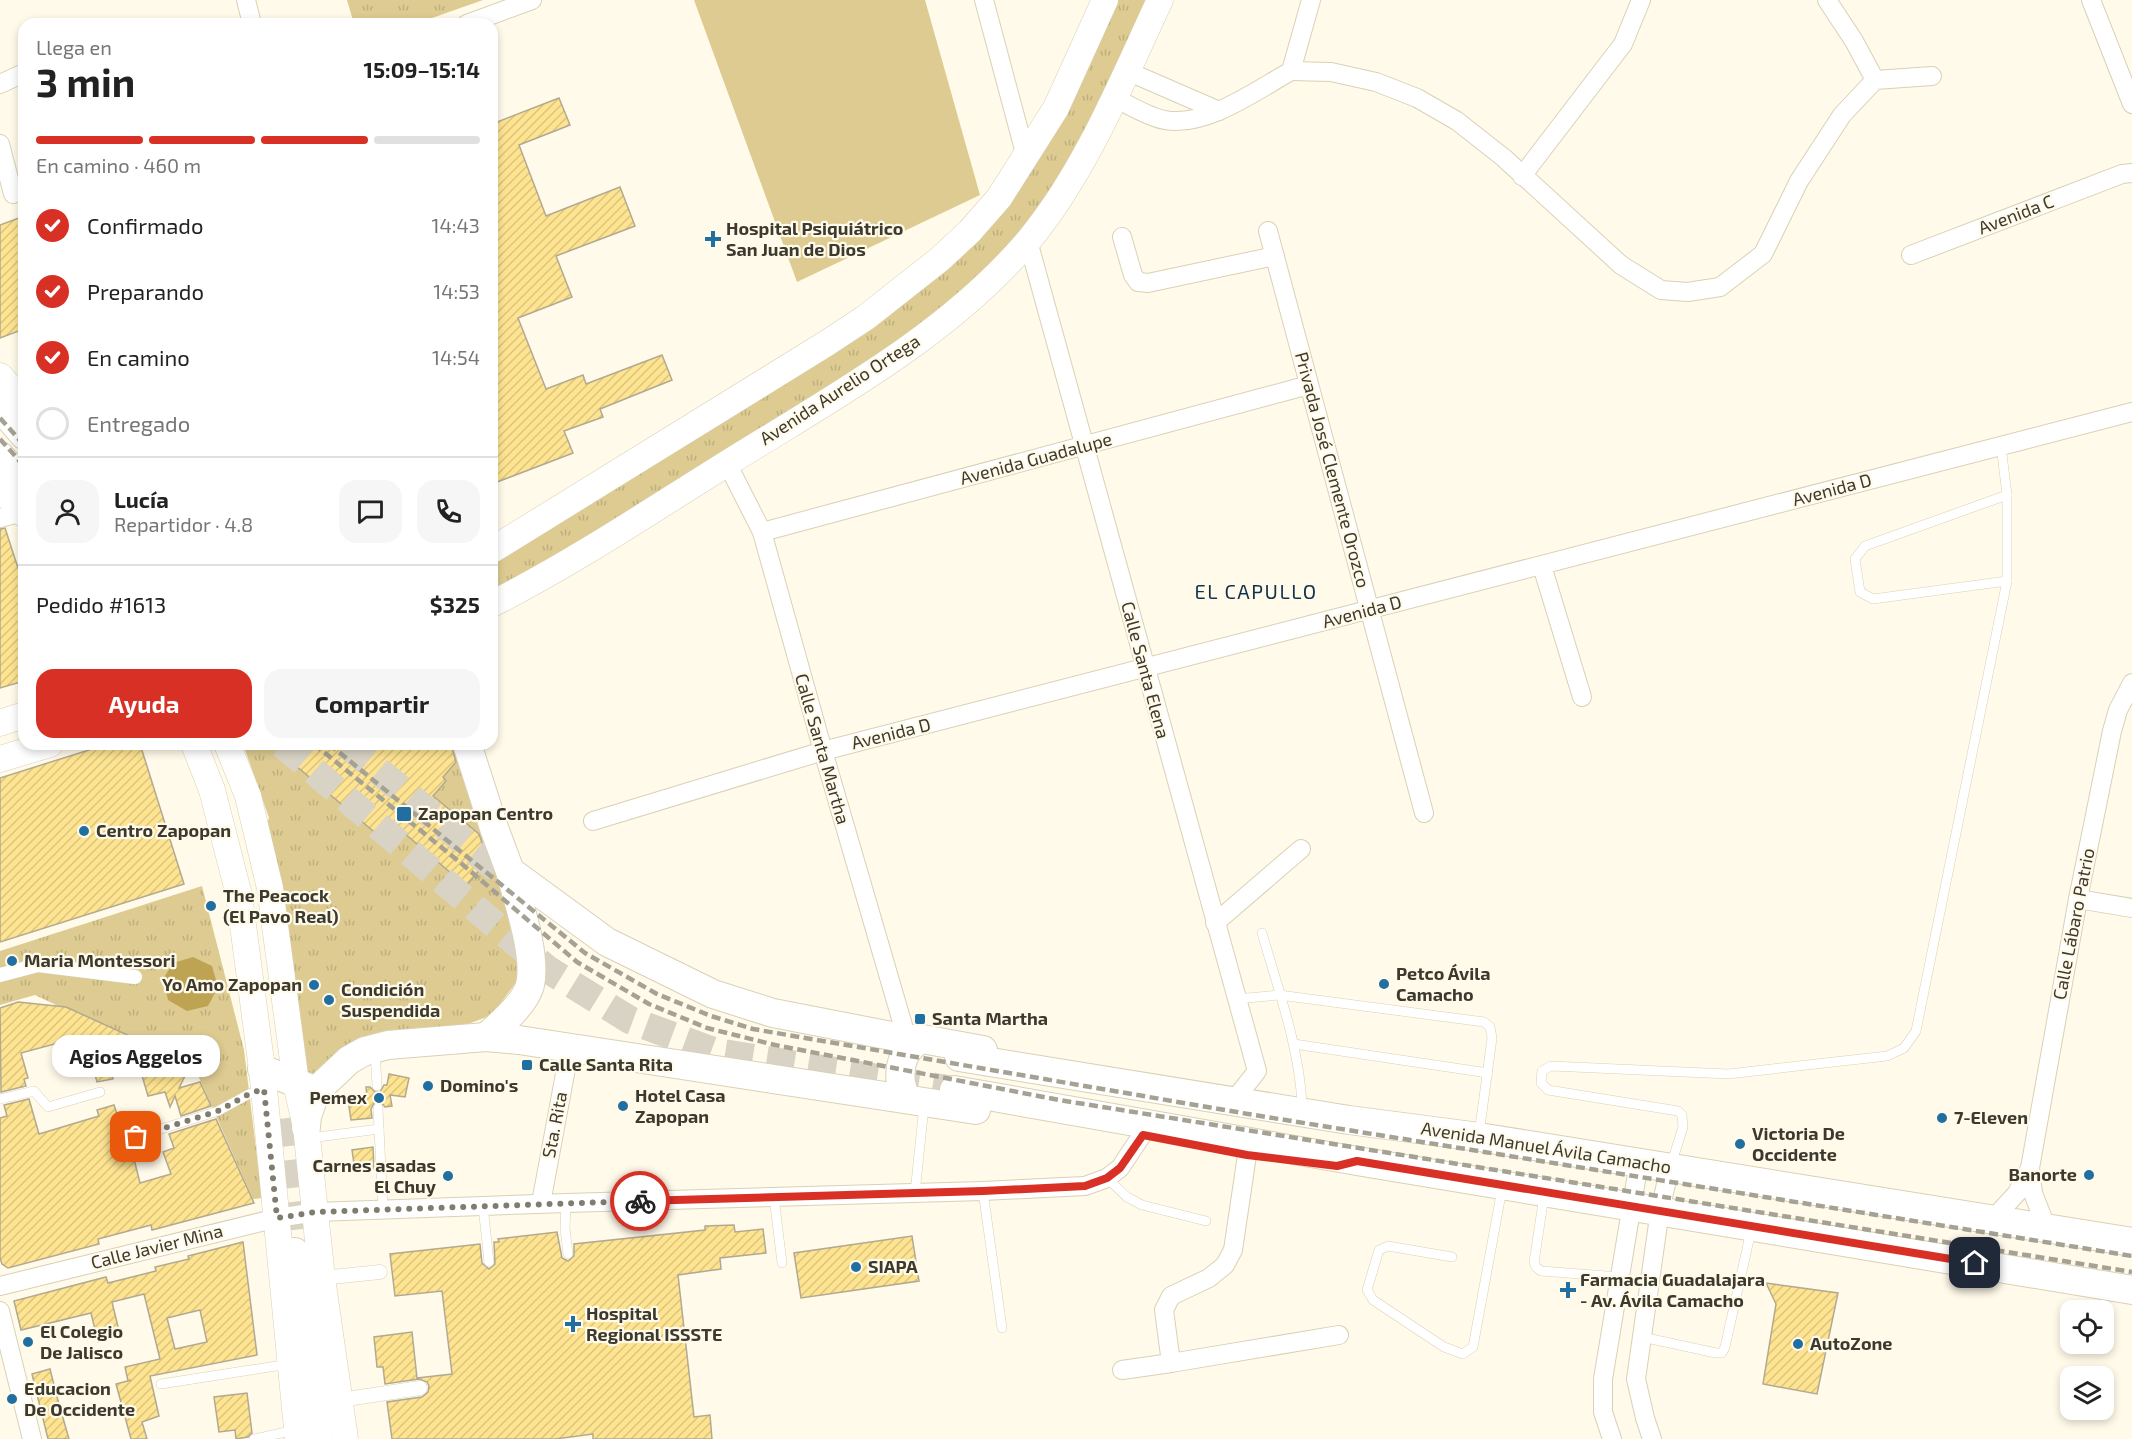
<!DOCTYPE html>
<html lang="es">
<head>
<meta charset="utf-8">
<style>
  :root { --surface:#fff; --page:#f6f6f6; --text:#222; --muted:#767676; --line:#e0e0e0; --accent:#d93025 }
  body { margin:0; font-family:"Exo 2",sans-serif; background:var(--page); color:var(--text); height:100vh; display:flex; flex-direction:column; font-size:22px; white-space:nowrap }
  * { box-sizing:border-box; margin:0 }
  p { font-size:20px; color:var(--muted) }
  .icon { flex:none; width:33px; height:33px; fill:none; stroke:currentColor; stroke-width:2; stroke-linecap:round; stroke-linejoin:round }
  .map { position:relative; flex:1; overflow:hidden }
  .sheet { position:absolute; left:18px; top:18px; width:480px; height:732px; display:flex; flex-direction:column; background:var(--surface); border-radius:18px; box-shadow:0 3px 9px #0003 }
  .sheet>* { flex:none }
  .fabs { position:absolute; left:2060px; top:1300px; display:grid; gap:12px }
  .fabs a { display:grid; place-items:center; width:54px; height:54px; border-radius:12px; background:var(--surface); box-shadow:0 3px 9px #0003; font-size:30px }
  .pin { position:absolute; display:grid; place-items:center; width:51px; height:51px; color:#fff; margin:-26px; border-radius:12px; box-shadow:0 3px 9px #0006 }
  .courier { position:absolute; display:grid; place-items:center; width:60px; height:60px; margin:-30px; border:4px solid #d93025; border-radius:50%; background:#fff; color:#222; box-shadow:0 2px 8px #0007 }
  .bubble { position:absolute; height:42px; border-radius:18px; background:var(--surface); box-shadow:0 3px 9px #0003; font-size:20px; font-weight:700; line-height:42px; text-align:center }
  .headline em { font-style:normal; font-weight:700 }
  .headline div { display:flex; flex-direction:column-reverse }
  .headline { display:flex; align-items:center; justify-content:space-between; height:102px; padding:0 18px }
  h1 { font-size:39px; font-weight:700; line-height:45px }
  .bar { display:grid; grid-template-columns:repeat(4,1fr); gap:9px 6px; align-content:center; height:72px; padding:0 18px }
  .bar i { height:8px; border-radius:4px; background:var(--line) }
  .bar .on { background:var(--accent) }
  .bar p { grid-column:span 4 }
  .line { display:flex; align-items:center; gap:15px; padding:0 18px; border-top:2px solid var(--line) }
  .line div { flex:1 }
  .round { display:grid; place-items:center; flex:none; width:63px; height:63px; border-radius:18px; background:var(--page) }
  ol { padding:0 18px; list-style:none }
  li { display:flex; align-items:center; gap:18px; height:66px }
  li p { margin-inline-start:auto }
  li .icon { padding:6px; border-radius:50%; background:var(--accent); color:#fff; stroke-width:4 }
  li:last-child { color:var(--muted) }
  li i { width:33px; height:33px; border:3px solid var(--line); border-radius:50% }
  .cta { display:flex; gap:12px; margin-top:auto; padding:12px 18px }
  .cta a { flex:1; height:69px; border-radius:18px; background:var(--accent); color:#fff; font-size:24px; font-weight:700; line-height:69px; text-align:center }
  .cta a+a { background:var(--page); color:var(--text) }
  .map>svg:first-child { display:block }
</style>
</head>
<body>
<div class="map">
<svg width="2132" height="1439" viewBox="0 0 2132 1439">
  <defs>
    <pattern id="park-tufts" width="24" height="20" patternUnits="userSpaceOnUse" patternTransform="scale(1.5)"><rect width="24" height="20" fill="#ddcb91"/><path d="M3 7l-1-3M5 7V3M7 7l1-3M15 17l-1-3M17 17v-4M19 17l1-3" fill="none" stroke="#bfaf7d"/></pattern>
    <pattern id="building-hatch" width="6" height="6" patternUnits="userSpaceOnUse" patternTransform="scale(1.5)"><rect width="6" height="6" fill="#fee491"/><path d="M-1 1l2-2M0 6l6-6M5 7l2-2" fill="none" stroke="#dbc47d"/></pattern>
  </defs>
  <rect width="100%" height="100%" fill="#fffae9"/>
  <path fill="#ddcb91" d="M694,0H925L980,195L797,282Z"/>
  <g fill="url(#park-tufts)">
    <path d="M347,0H483L415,24H354Z"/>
    <path d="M1113,0H1151L1124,63L1031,228L890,355L492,598V559L955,254Z"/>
    <path d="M243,744H460L486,824L517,956V981L492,1015L452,1030L310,1076L305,1072L264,830L269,818Z"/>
    <path d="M202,886L244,1050L262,1198L253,1199L196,1071L35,995L0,1005V951Z"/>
  </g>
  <path fill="#bea452" d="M193,957L212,966L218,987L208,1006L187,1011L168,1000L163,979L173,963Z"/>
  <g fill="url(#building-hatch)" stroke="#b2a990" stroke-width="1.5" fill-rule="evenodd">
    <path d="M559,98L570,125L519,145L546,216L620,187L635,226L556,256L572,297L518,318L546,389L583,375L586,384L662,355L672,380L600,409L603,417L564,431L573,453L492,484V124Z"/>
    <path d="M24,216V329L0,338V225Z"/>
    <path d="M5,528L18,568L24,566V681L0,688V529Z"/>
    <path d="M108,744H140L184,884L0,942V778Z"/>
    <path d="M302,744H451L456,762L443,777L446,781L433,796L479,834L488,860L466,886L403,832L391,846L289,760Z"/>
    <path d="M18,1002L66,1007L191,1064L179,1088L200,1082L211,1106L181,1116L175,1096L170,1107L165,1092L148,1096L141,1072L135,1073L127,1050L108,1056L113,1079L97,1082L89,1053L74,1056L58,1043L21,1053L28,1078L24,1079L26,1086L1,1092L0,1008Z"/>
    <path d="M389,1074L409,1078L405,1097L390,1095L392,1106L385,1107L381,1102H375L371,1109L372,1118L351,1120L348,1100L367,1098L366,1087H370L375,1092H380L384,1085H387Z"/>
    <path d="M29,1099L39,1134L99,1116L97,1110L114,1105L128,1148L131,1147L140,1183L171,1174L163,1152L174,1148L169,1134L216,1119L254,1203L152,1230L151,1225L98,1239L99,1244L8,1268L2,1264L0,1258V1118L7,1116L4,1105Z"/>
    <path d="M373,1147L374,1169L355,1171L352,1150Z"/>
    <path d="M734,1225L735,1232L763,1229L766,1253L720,1258L721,1269L678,1275L694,1417L710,1415L712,1439H593V1434L555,1439H392L387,1402L422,1397L428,1392L429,1386L427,1382L419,1379L385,1384L383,1367H377L374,1337L412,1332L417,1378L452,1374L442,1291L395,1296L390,1254L480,1244L482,1263L489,1269L495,1264L494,1242H499L498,1239L557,1232L562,1258L568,1261L574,1256V1244L705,1230V1226Z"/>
    <path d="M912,1236L919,1281L801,1298L794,1253Z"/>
    <path d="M243,1242L257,1355L150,1376L159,1416L142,1422L147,1439H131L116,1384L131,1380L128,1381L125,1367L160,1359L144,1294L112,1302L120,1335L98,1342L91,1313L21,1330L14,1301L106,1277L108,1283L156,1271L155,1267L189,1259L188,1256ZM200,1310L207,1342L175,1349L167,1318Z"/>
    <path d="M1766,1283L1838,1293L1817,1394L1763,1384L1776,1304Z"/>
    <path d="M50,1369L57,1397L69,1439H48L32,1374Z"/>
    <path d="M247,1393L252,1433L248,1437L236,1439L235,1430L219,1432L214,1397Z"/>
  </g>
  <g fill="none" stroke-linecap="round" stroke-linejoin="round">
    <g stroke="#d8d3c4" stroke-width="28" stroke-dasharray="28 14" stroke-linecap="butt">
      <path d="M282,744L547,969L630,1020L716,1052L954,1090"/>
      <path d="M346,744L520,888"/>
      <path d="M279,1119L295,1252"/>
    </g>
    <g stroke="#d9d1b6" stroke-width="10">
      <g id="service">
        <path d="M2007,495L1865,546L1855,559L1860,592L1873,599L2007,581"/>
        <path d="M1262,933C1278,989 1299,1046 1302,1104"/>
        <path d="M1236,999L1279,995L1484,1022L1490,1027L1492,1038L1479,1134"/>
        <path d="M1294,1044L1488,1073"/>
        <path d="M375,1051L377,1086"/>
        <path d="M0,1099L34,1091L48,1107L100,1092"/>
        <path d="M378,1108L379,1129"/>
        <path d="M136,1137L218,1111L251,1093L262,1090"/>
        <path d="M310,1138L379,1129L383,1210"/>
        <path d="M1671,1165L1683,1127L1682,1115L1678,1111L1548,1090L1541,1083L1542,1071L1551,1066L1728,1074L1887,1056L1904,1048L1916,1031L2007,581V495L2001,446"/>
        <path d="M1107,1178L1127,1197L1142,1205L1206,1221"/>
        <path d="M983,1191L1002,1328"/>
        <path d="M915,1193L924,1106"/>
        <path d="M1544,1196L1534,1262L1536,1267L1541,1271L1620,1277"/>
        <path d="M774,1197L782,1263"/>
        <path d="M566,1203L565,1228L568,1254"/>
        <path d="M483,1206L489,1262"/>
        <path d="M1452,1257L1388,1246L1379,1250L1367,1290L1373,1300L1444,1347L1463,1354L1473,1347L1502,1189"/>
        <path d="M1642,1337L1716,1353H1722L1725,1347L1751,1231"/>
        <path d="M161,1384L289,1364"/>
        <path d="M254,1439L295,1430"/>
      </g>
    </g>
    <g stroke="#d9d1b6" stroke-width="15">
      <g id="pedestrian">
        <path d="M0,975L38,965L135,977"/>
        <path d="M322,1278L380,1272"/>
        <path d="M340,1400L420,1388"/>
      </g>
    </g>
    <g stroke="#d9d1b6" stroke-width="20">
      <g id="minor">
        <path d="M246,0L252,24"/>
        <path d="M984,0L1026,157"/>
        <path d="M1827,0L1854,41L1875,80"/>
        <path d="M2091,0L2132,104"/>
        <path d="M467,24L532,0"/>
        <path d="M1127,71L1219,111"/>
        <path d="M1291,71L1331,72L1376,82L1417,98L1457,121L1504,158L1621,265L1661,290L1688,292L1720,287L1763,254L1799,181L1842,115L1875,80L1932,76"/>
        <path d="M0,84L24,73"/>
        <path d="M1114,98C1130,105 1148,117 1165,120C1205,128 1257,90 1291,71L1311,0"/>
        <path d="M0,144L13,194"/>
        <path d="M1522,176L1623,44L1641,0"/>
        <path d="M1268,231L1424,813"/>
        <path d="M1122,237L1133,275L1138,282L1148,283L1275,256"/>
        <path d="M1028,241L1257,1071L1239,1094"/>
        <path d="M1911,255L2122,174L2132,173"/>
        <path d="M727,463L762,532L823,751L907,1039"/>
        <path d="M0,518L23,512"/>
        <path d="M762,532L1309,385"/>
        <path d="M1542,566L1582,697"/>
        <path d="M593,821L823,751L2132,412"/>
        <path d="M2078,899L2132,908"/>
        <path d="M1215,923L1301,849"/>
        <path d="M1247,1155L1233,1250L1225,1265L1209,1278L1171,1296L1164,1310L1171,1363L1339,1335"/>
        <path d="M2030,1168L2033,1193L2047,1229"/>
        <path d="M541,1203L570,1047"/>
        <path d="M1992,1220L2017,1193L2030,1168L2078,899L2112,731L2118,710L2132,683"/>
        <path d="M0,1286L277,1218L316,1212L566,1203L983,1191L1085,1186L1107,1178L1120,1168L1142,1135"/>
        <path d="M0,1311L32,1439"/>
        <path d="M1122,1370L1171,1363"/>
        <path d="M1612,1439L1603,1412V1379L1639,1162"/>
        <path d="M1652,1439L1645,1418L1636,1379L1660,1210L1670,1167"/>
      </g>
    </g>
    <g stroke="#d9d1b6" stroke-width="27">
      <g id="secondary">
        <path d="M0,376L24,403"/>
        <path d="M0,488L24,514"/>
        <path d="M492,550L827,343L865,318L940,259L970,231L999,198L1056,108L1105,0"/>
        <path d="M492,604C575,562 652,510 731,461C834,397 950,334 1029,240C1086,171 1122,81 1160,0"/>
        <path d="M0,723L24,715"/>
        <path d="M194,744L212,790L239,895L262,1069L298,1439"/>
        <path d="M227,744L248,796L270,888L296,1083L306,1127L322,1278L345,1439"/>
        <path d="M0,759L50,744"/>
      </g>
    </g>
    <g stroke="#d9d1b6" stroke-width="30">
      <g id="primary">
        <path d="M0,407L24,435"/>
        <path d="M0,456L24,482"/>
        <path d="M467,744L494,828L510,871L607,942L713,994L773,1013L907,1039H922L983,1050"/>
        <path d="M486,1037C500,1025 525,1004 530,985C537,956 518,901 510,871"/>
        <path d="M959,1057L1349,1120L1479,1137L2132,1242"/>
        <path d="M262,1069L316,1091"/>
        <path d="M954,1090L1357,1161L2132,1290"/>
        <path d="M907,1099C895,1079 899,1049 922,1039"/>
        <path d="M306,1127L307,1116L316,1091L349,1060L365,1051L388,1045L486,1037L519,1040L976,1110"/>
        <path d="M295,1252L318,1439"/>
      </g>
    </g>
    <use href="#service" stroke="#fff" stroke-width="9"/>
    <use href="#pedestrian" stroke="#fff" stroke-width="14"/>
    <use href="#minor" stroke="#fff" stroke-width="18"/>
    <use href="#secondary" stroke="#fff" stroke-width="26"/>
    <use href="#primary" stroke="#fff" stroke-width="28"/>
    <g stroke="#a5a193" stroke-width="4.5" stroke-dasharray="9 4.5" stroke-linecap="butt">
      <path d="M0,418L24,445"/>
      <path d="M0,439L24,466"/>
      <path d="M314,744L462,864L577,962L649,1004L707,1028L775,1045L1059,1100L2132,1272"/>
      <path d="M329,744L585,953L657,994L711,1016L753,1029L1248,1114L2132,1256"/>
    </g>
  </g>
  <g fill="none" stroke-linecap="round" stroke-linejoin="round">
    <path stroke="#807d6f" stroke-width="6" stroke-dasharray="0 10.8" d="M136,1137L218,1111L251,1093L264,1089L277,1218L316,1212L640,1201"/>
    <path stroke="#d93025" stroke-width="8" d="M640,1201L983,1191L1085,1186L1107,1178L1120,1168L1143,1135L1247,1155L1337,1166L1357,1161L1975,1263"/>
  </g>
  <g fill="#216ea1" stroke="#fffae9" stroke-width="2">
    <path d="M710 230h6v6h6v6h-6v6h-6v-6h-6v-6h6z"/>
    <rect x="396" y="806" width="16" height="16" rx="3"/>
    <circle cx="84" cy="831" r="6"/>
    <circle cx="211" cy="906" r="6"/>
    <circle cx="12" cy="961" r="6"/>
    <circle cx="1384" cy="984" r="6"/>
    <circle cx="314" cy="985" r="6"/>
    <circle cx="329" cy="1000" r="6"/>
    <rect x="914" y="1013" width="12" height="12" rx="3"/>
    <rect x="521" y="1059" width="12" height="12" rx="3"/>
    <circle cx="428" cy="1086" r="6"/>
    <circle cx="379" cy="1098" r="6"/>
    <circle cx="623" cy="1106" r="6"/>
    <circle cx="1942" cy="1118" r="6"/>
    <circle cx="1740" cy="1144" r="6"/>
    <circle cx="2089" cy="1175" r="6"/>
    <circle cx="448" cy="1176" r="6"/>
    <circle cx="856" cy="1267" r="6"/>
    <path d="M1565 1281h6v6h6v6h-6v6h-6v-6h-6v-6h6z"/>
    <path d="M570 1315h6v6h6v6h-6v6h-6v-6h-6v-6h6z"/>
    <circle cx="28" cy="1342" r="6"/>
    <circle cx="1798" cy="1344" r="6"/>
    <circle cx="12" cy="1399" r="6"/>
  </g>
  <g text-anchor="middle" stroke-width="4.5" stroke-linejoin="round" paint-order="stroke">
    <g font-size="18" fill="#3c392e" stroke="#fffae9">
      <text transform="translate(2016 215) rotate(-21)" y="6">Avenida C</text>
      <text transform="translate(840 390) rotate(-33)" y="6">Avenida Aurelio Ortega</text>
      <text transform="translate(1036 459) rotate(-15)" y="6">Avenida Guadalupe</text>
      <text transform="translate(1332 470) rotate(75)" y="6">Privada José Clemente Orozco</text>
      <text transform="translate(1832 490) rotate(-15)" y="6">Avenida D</text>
      <text transform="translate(1362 612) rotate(-15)" y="6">Avenida D</text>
      <text transform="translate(1145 670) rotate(75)" y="6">Calle Santa Elena</text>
      <text transform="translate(891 734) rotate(-14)" y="6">Avenida D</text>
      <text transform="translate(822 749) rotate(74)" y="6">Calle Santa Martha</text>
      <text transform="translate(2074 924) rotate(-79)" y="6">Calle Lábaro Patrio</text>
      <text transform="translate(555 1125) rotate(-79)" y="6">Sta. Rita</text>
      <text transform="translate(1546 1148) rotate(9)" y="6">Avenida Manuel Ávila Camacho</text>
      <text transform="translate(157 1247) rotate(-14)" y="6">Calle Javier Mina</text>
    </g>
    <g font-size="18" font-weight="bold" fill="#3c392e" stroke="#fffae9" text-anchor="start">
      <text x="726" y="235">Hospital Psiquiátrico<tspan x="726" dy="21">San Juan de Dios</tspan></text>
      <text x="418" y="820">Zapopan Centro</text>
      <text x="96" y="837">Centro Zapopan</text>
      <text x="223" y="902">The Peacock<tspan x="223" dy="21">(El Pavo Real)</tspan></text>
      <text x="24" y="967">Maria Montessori</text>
      <text x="1396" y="980">Petco Ávila<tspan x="1396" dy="21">Camacho</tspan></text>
      <text x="302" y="991" text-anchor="end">Yo Amo Zapopan</text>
      <text x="341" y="996">Condición<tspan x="341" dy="21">Suspendida</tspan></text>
      <text x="932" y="1025">Santa Martha</text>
      <text x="539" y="1071">Calle Santa Rita</text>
      <text x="440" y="1092">Domino's</text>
      <text x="635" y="1102">Hotel Casa<tspan x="635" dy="21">Zapopan</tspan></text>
      <text x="367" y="1104" text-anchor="end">Pemex</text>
      <text x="1954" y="1124">7-Eleven</text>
      <text x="1752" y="1140">Victoria De<tspan x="1752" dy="21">Occidente</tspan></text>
      <text x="436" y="1172" text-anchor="end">Carnes asadas<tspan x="436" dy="21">El Chuy</tspan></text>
      <text x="2077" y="1181" text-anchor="end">Banorte</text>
      <text x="868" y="1273">SIAPA</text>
      <text x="1580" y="1286">Farmacia Guadalajara<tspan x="1580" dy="21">- Av. Ávila Camacho</tspan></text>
      <text x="586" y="1320">Hospital<tspan x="586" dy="21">Regional ISSSTE</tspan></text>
      <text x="40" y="1338">El Colegio<tspan x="40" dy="21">De Jalisco</tspan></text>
      <text x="1810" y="1350">AutoZone</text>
      <text x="24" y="1395">Educacion<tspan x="24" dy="21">De Occidente</tspan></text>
    </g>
    <g font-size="20" letter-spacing="1.5" fill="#0f334b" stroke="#fffae9">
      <text x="1256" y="599">EL CAPULLO</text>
    </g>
  </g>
</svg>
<div class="fabs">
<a><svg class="icon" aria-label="locate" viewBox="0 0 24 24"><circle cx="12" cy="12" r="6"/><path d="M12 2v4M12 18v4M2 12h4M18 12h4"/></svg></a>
<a><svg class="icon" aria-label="layers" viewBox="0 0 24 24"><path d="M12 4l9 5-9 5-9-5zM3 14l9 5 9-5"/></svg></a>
</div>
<div class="pin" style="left:136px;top:1137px;background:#ea580c"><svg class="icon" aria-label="bag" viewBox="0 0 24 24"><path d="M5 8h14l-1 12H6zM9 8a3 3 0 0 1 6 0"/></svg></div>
<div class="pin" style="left:1975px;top:1263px;background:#1f2937"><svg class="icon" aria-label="home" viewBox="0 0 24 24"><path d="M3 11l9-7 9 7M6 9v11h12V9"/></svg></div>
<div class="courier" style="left:640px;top:1201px"><svg class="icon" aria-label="bike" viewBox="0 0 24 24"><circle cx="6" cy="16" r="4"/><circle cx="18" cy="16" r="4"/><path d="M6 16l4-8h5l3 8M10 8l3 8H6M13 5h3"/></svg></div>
<div class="bubble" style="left:52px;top:1035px;width:168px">Agios Aggelos</div>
<section class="sheet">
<div class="headline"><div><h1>3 min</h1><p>Llega en</p></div><em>15:09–15:14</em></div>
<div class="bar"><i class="on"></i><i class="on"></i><i class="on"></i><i></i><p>En camino · 460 m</p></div>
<ol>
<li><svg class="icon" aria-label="check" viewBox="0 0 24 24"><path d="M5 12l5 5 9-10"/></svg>Confirmado<p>14:43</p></li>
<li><svg class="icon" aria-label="check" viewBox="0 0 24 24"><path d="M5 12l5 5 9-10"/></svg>Preparando<p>14:53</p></li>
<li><svg class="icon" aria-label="check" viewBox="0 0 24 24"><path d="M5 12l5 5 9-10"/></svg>En camino<p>14:54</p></li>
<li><i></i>Entregado</li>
</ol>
<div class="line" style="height:108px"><a class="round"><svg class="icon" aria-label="person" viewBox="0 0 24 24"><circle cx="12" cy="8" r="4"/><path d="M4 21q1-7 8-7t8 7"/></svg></a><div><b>Lucía</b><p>Repartidor · 4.8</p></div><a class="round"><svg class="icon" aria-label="chat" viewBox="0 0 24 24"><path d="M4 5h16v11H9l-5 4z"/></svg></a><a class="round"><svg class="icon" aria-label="phone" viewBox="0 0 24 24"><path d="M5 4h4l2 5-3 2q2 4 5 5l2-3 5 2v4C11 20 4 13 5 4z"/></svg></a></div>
<div class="line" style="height:78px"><div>Pedido #1613</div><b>$325</b></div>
<div class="cta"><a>Ayuda</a><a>Compartir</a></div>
</section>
</div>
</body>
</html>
